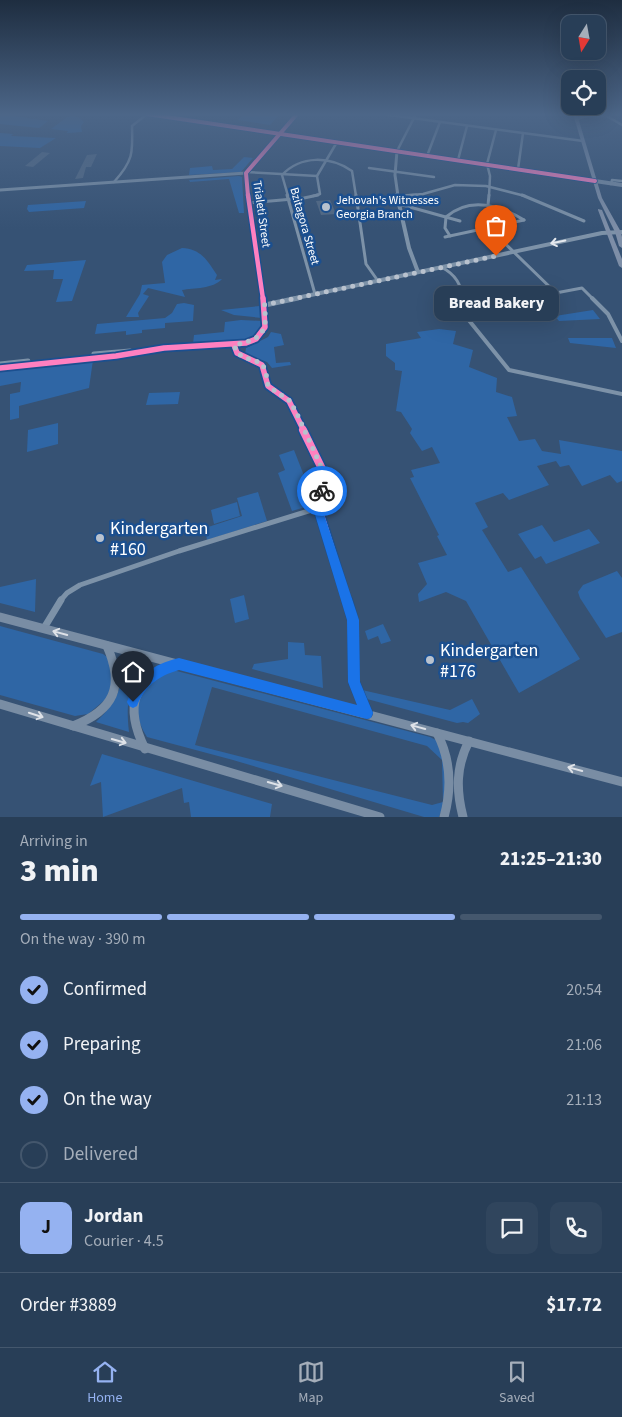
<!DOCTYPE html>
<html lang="en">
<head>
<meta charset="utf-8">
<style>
  :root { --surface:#283e57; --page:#30455d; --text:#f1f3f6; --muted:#a5aeba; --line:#44576d; --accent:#95b2f1 }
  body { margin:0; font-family:"Source Sans 3",sans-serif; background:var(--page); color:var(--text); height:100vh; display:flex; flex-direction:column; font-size:19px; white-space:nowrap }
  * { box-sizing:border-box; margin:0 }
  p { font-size:16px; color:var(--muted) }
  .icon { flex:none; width:28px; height:28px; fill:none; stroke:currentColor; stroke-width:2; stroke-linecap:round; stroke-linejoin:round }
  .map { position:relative; height:817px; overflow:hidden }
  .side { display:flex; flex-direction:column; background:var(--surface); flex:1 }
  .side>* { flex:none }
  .needle { width:32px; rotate:191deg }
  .tools { position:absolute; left:561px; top:15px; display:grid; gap:10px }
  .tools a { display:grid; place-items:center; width:45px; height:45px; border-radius:10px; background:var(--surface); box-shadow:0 5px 20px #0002,0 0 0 1px var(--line); font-size:25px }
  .pin { position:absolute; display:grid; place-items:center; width:42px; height:42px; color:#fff; margin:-51px -21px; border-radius:50% 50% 50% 0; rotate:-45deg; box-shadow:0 0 5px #0007 }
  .pin .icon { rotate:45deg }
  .courier { position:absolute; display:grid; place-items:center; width:50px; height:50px; margin:-25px; border:4px solid #1a73e8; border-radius:50%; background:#fff; color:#222; box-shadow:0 1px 6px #0007 }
  .bubble { position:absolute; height:35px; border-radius:10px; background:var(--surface); box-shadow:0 5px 20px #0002,0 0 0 1px var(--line); font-size:16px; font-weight:800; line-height:35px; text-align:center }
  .overview em { font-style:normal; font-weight:800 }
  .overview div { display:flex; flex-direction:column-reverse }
  .overview { display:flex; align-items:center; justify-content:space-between; height:85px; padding:0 20px }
  h1 { font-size:32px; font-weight:800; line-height:38px }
  .bar { display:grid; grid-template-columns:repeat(4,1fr); gap:8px 5px; align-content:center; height:60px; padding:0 20px }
  .bar i { height:6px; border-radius:4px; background:var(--line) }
  .bar .on { background:var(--accent) }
  .bar p { grid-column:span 4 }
  .line { display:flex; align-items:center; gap:12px; padding:0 20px; border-top:1px solid var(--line) }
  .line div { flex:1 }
  .round { display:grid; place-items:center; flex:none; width:52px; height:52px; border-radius:10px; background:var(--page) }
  ol { padding:0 20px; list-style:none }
  li { display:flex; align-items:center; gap:15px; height:55px }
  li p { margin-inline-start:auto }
  li .icon { padding:5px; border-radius:50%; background:var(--accent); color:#111; stroke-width:4 }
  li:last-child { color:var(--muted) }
  li i { width:28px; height:28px; border:2px solid var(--line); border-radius:50% }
  .dock { display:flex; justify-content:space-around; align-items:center; height:70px; border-top:1px solid var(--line); background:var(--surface); font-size:14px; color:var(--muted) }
  .dock a { display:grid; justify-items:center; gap:2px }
  .dock .on { color:var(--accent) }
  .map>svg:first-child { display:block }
</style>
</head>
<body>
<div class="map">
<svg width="622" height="817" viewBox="0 0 622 817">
  <rect width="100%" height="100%" fill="#365274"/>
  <g fill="#2f66a5" fill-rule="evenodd">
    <path d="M0,114L48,121L39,128L0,124Z"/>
    <path d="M244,114L279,115L270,125L238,120Z"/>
    <path d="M73,116L80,118L84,122L81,126L82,132L67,133L68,131L51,129L67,117Z"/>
    <path d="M0,133L13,134L11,136L56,138L40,148L0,146Z"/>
    <path d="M244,157L253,158L241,172L189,175L190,168L212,166L213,170L232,169Z"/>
    <path d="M239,176L242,177L244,213H239L229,179L190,182L189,180Z"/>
    <path d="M86,201L84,208L29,212L27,209L28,205Z"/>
    <path d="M182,248C201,249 207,260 217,275L215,280L222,279C213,289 194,288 182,290L185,297L148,288L143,294L149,296L138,313L139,317H126L140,294L142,285L165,283L162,262L167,255Z"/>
    <path d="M86,260L72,301L56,302L63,279H53L54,270L24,271L27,265Z"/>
    <path d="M184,303L194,305L193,321L165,323V328L142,330V333L126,335V331L95,334L97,324L165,318L172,313L177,304Z"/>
    <path d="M260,306L262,318L234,315L221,310Z"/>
    <path d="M593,310L600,319L559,321L555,316Z"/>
    <path d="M241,320L262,321V326C253,349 213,343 193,344L194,335L224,332L225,322Z"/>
    <path d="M439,329L456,331L453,344L473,350L469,367L497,378L496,392L512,397L517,416L507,417L519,441L535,439L542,451L561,454L559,440L622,451V481L617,483L610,475L582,486L569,465L560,467L556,461L537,466L549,485L509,500L503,493L475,503L488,527L482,530L508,572L521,567L580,659L519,693L466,601L446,592L419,602L418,594L427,584L418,563L447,555L437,536L439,535L410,478L414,477L411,470L440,463L432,447L422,451L410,433L412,429L401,412L396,411L402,371L395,370V363L386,356V344L421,338L417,332Z"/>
    <path d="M271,332L281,334L284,345L274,347L276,363L290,362L291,365L272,368L267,362L245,354L246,348L268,337Z"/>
    <path d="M568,338H612L616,348L570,343Z"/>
    <path d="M93,360L89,388L19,406V418L10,420V394L20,392L21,382L0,386V371Z"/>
    <path d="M180,392L178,404L146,405L149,393Z"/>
    <path d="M58,423V444L27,452L28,430Z"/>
    <path d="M294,450L310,491L304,493L309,506L292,511L278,473L285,470L279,455Z"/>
    <path d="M258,492L267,521L207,540L205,528L242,516L237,498Z"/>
    <path d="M237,502L240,516L214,524L211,510Z"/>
    <path d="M542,525L554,542L589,529L600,543L546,564L541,556L535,559L518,534Z"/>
    <path d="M617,571L622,578V632L606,638L580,598L578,592L583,585Z"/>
    <path d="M36,579L35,612L0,603V587Z"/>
    <path d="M244,595L249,619L235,623L230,599Z"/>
    <path d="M383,624L391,641L381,644L378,636L368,640L365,631Z"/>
    <path d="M0,626L103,654L107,657L113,674L110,690L106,699L88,714L75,716L0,695Z"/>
    <path d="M288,642L304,643L305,655L321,656L323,688L252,669L254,664L288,659Z"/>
    <path d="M121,658L152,667C127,688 126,700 129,732L96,722C117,702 124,687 121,658Z"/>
    <path d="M173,670L430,737L438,741C445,764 450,794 439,817H424L233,760L147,737C127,706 141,682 173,670ZM212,687L427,746L442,760L443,802L432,805L195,745Z"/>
    <path d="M362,690L450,710L472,699L480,714L468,723L463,722L457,723L367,699Z"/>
    <path d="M102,754L272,804L270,817H191L189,802L184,803L182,788L103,817L101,782L90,786Z"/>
  </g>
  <g fill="#526984">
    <path d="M42,152L50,153L33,167L25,166Z"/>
    <path d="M97,154L91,167H86L83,178L75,179L87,155Z"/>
    <path d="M330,200L336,214L321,215L316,201Z"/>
  </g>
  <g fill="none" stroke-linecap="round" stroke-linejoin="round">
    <g stroke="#7d92a8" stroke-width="2.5">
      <path d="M382,114L583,141"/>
      <path d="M605,115L622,125"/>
      <path d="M577,119L587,116H606"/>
      <path d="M397,151L416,114"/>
      <path d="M427,156L440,122"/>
      <path d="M458,160L467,126"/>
      <path d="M369,168L434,177"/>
      <path d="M518,169L523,133"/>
      <path d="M247,172L317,176"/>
      <path d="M114,182C133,161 133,153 132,126L147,114"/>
      <path d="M611,184L612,180L622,181"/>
      <path d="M288,196L282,175C301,155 330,156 352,171L356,196"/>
      <path d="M313,196L320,194L317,176L337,142"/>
      <path d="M400,196L423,194L455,185L486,186L525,196"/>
      <path d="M489,196L490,176L487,164L496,130"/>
    </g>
    <g stroke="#7d92a8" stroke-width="3">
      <path d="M287,195L315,294"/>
      <path d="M356,195L366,264L378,281"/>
      <path d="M522,195L584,221"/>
      <path d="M397,196L416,195"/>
      <path d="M248,203L304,198L318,195"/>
      <path d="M399,204L460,221"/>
      <path d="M488,205L489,195"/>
      <path d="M489,228L556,293"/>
      <path d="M450,236L445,228L446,217C470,196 499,205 524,220"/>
      <path d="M445,237L524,220"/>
      <path d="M441,267C455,274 462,284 462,299"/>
      <path d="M524,299L582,288L593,299"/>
    </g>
    <g stroke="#7d92a8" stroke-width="4">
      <path d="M462,298L463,313L509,370L622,394"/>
      <path d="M592,298L608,314L622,341"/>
      <path d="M462,311L530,298"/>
      <path d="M234,345L237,353L262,365L268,386L289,401L304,431"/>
    </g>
    <g stroke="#7d92a8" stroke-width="5">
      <path d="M303,430L324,473L325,481L318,508L347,601"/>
      <path d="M60,601L67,593L80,585L179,551L318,508"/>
    </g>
    <g stroke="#7d92a8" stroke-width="7">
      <path d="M347,600L353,620L354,682L366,712"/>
      <path d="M44,628L61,600"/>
    </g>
    <g stroke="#7d92a8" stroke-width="3">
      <path d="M147,114L595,181"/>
      <path d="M397,151L395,175L398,196"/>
      <path d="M0,190L246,173"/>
      <path d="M248,196L246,173L297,114"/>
    </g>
    <g stroke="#7d92a8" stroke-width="4">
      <path d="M248,195L263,299"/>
      <path d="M397,195L409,248L418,272"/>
      <path d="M292,299L602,233L622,232"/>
    </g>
    <g stroke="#7d92a8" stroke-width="5">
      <path d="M265,305L298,298"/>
      <path d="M94,354L130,351"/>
      <path d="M0,364L28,361"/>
      <path d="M0,368L116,356L164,348L246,343L256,339L265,327L263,298"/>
    </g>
    <path stroke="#798da4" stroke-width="4" d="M595,181L622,185"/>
    <g stroke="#798da4" stroke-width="9">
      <path d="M0,617L622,782"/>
      <path d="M0,704L380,817"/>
      <path d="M73,726C114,710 125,687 107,646"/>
      <path d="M437,733C451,760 452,788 444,817"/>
      <path d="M145,749C124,706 132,681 177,664"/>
      <path d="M463,817C456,790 456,766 469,741"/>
    </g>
    <g fill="#7d8ea7" fill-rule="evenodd">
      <path d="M573,114H577L602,198L621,232L622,237V248L619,246L615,232L598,198Z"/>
      <path d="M598,209L602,210L622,259V268L619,266L598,210Z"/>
    </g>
    <g stroke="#1b4f8f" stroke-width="5.5">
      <g id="cycleway-far4">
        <path d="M147,114L595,181"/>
        <path d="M248,196L246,173L297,114"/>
      </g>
    </g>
    <g stroke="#1b4f8f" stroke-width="7">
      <path id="cycleway-far3" d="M248,195L263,299"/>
    </g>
    <g stroke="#1b4f8f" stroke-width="9">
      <g id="cycleway-far2">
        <path d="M234,345L237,353L262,365L268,386L289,401L304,431"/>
        <path d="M0,368L116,356L164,348L246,343L256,339L265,327L263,298"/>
      </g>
    </g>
    <g stroke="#1b4f8f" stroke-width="11">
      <path id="cycleway-far1" d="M303,430L324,473L325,481L318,508L347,601"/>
    </g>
    <g stroke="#1b4f8f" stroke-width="12">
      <path id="cycleway" d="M347,600L353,620L354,682L367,713"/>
    </g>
    <use href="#cycleway-far4" stroke="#ff80c0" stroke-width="4"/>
    <use href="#cycleway-far3" stroke="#ff80c0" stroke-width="4.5"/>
    <use href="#cycleway-far2" stroke="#ff80c0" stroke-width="5.5"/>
    <use href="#cycleway-far1" stroke="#ff80c0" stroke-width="8"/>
    <use href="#cycleway" stroke="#ff80c0" stroke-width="9"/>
  </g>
  <defs><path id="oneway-shaft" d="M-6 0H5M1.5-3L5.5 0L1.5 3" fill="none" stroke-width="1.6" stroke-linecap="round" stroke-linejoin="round" transform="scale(1.25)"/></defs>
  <use stroke="#e5e9ee" href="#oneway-shaft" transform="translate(558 242) rotate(168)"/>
  <g stroke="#dee2e8">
    <use href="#oneway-shaft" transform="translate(60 633) rotate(-165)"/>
    <use href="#oneway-shaft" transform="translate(36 715) rotate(18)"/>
    <use href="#oneway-shaft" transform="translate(418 727) rotate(-165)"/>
    <use href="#oneway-shaft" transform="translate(119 741) rotate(16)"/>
    <use href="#oneway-shaft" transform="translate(575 769) rotate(-165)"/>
    <use href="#oneway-shaft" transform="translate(275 784) rotate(16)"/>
  </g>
  <linearGradient id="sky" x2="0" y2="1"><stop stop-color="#1e2d40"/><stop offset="0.5" stop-color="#4c6688"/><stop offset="1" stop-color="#4c6688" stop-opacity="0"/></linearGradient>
  <rect width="622" height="229" fill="url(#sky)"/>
  <path fill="#1a73e8" d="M322,487L327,491L322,508L359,620L360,682L373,713L371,718L367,719L179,670C158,676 145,686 137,706L133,708L129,706L127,702C137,675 152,665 179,658L357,705L348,682L347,620L313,508L318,491Z"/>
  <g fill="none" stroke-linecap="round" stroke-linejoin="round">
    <path stroke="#b9c2ce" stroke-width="5" stroke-dasharray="0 9" d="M322,491L324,473L298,416L290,401L268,386C264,353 259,367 237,353L234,345C260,340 269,333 264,305L496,256"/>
  </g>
  <g fill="#b9c2ce" stroke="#1b4f8f" stroke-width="2">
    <circle cx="326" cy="207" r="5"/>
    <circle cx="100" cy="538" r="5"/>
    <circle cx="430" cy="660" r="5"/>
  </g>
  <g text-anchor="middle" stroke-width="5" stroke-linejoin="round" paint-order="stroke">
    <g font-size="12" fill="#fff" stroke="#1b4f8f" text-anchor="start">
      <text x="336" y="204">Jehovah's Witnesses<tspan x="336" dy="14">Georgia Branch</tspan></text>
    </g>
    <g font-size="12" fill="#fff" stroke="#1b4f8f">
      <text transform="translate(262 214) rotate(82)" y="4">Trialeti Street</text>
      <text transform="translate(305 226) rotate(74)" y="4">Bzitagora Street</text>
    </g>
    <g font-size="18" fill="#fff" stroke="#1b4f8f" text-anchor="start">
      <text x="110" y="534">Kindergarten<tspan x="110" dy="21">#160</tspan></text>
      <text x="440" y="656">Kindergarten<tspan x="440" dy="21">#176</tspan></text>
    </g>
  </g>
</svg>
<div class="tools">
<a><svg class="needle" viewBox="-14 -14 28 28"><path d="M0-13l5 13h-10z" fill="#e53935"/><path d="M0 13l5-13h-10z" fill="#a5aeba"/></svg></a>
<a><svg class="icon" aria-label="locate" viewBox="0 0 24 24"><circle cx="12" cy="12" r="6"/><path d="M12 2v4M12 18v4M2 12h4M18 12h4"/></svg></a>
</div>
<div class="pin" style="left:496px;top:256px;background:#ea580c"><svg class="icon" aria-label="bag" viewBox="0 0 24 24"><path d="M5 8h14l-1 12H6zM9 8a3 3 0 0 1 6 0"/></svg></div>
<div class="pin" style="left:133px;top:702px;background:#1f2937"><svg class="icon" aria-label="home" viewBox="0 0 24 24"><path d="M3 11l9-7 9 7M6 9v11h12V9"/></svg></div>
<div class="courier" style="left:322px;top:491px"><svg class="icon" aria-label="bike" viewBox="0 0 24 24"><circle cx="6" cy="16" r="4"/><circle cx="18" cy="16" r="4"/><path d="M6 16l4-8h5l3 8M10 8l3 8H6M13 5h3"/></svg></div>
<div class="bubble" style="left:434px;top:286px;width:125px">Bread Bakery</div>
</div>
<section class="side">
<div class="overview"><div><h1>3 min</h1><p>Arriving in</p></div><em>21:25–21:30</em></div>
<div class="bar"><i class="on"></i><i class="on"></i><i class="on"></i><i></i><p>On the way · 390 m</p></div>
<ol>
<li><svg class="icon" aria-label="check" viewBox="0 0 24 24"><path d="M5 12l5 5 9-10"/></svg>Confirmed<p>20:54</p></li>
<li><svg class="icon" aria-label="check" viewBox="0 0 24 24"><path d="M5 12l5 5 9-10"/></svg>Preparing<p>21:06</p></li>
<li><svg class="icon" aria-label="check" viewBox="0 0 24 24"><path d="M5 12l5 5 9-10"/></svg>On the way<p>21:13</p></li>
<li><i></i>Delivered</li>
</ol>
<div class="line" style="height:90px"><b class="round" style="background:var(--accent);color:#111">J</b><div><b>Jordan</b><p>Courier · 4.5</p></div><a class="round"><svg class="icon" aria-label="chat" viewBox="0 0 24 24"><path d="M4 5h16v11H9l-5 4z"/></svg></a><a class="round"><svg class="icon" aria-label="phone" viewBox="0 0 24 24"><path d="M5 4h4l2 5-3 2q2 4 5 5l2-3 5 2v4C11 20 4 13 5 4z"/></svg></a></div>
<div class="line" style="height:65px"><div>Order #3889</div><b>$17.72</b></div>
</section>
<nav class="dock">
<a class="on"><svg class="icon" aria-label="home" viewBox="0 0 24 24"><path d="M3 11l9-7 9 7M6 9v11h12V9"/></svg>Home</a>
<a><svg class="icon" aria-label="map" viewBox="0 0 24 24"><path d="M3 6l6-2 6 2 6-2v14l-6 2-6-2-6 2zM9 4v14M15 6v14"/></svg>Map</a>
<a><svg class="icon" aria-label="saved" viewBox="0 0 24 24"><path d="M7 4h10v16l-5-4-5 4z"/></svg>Saved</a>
</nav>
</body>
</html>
